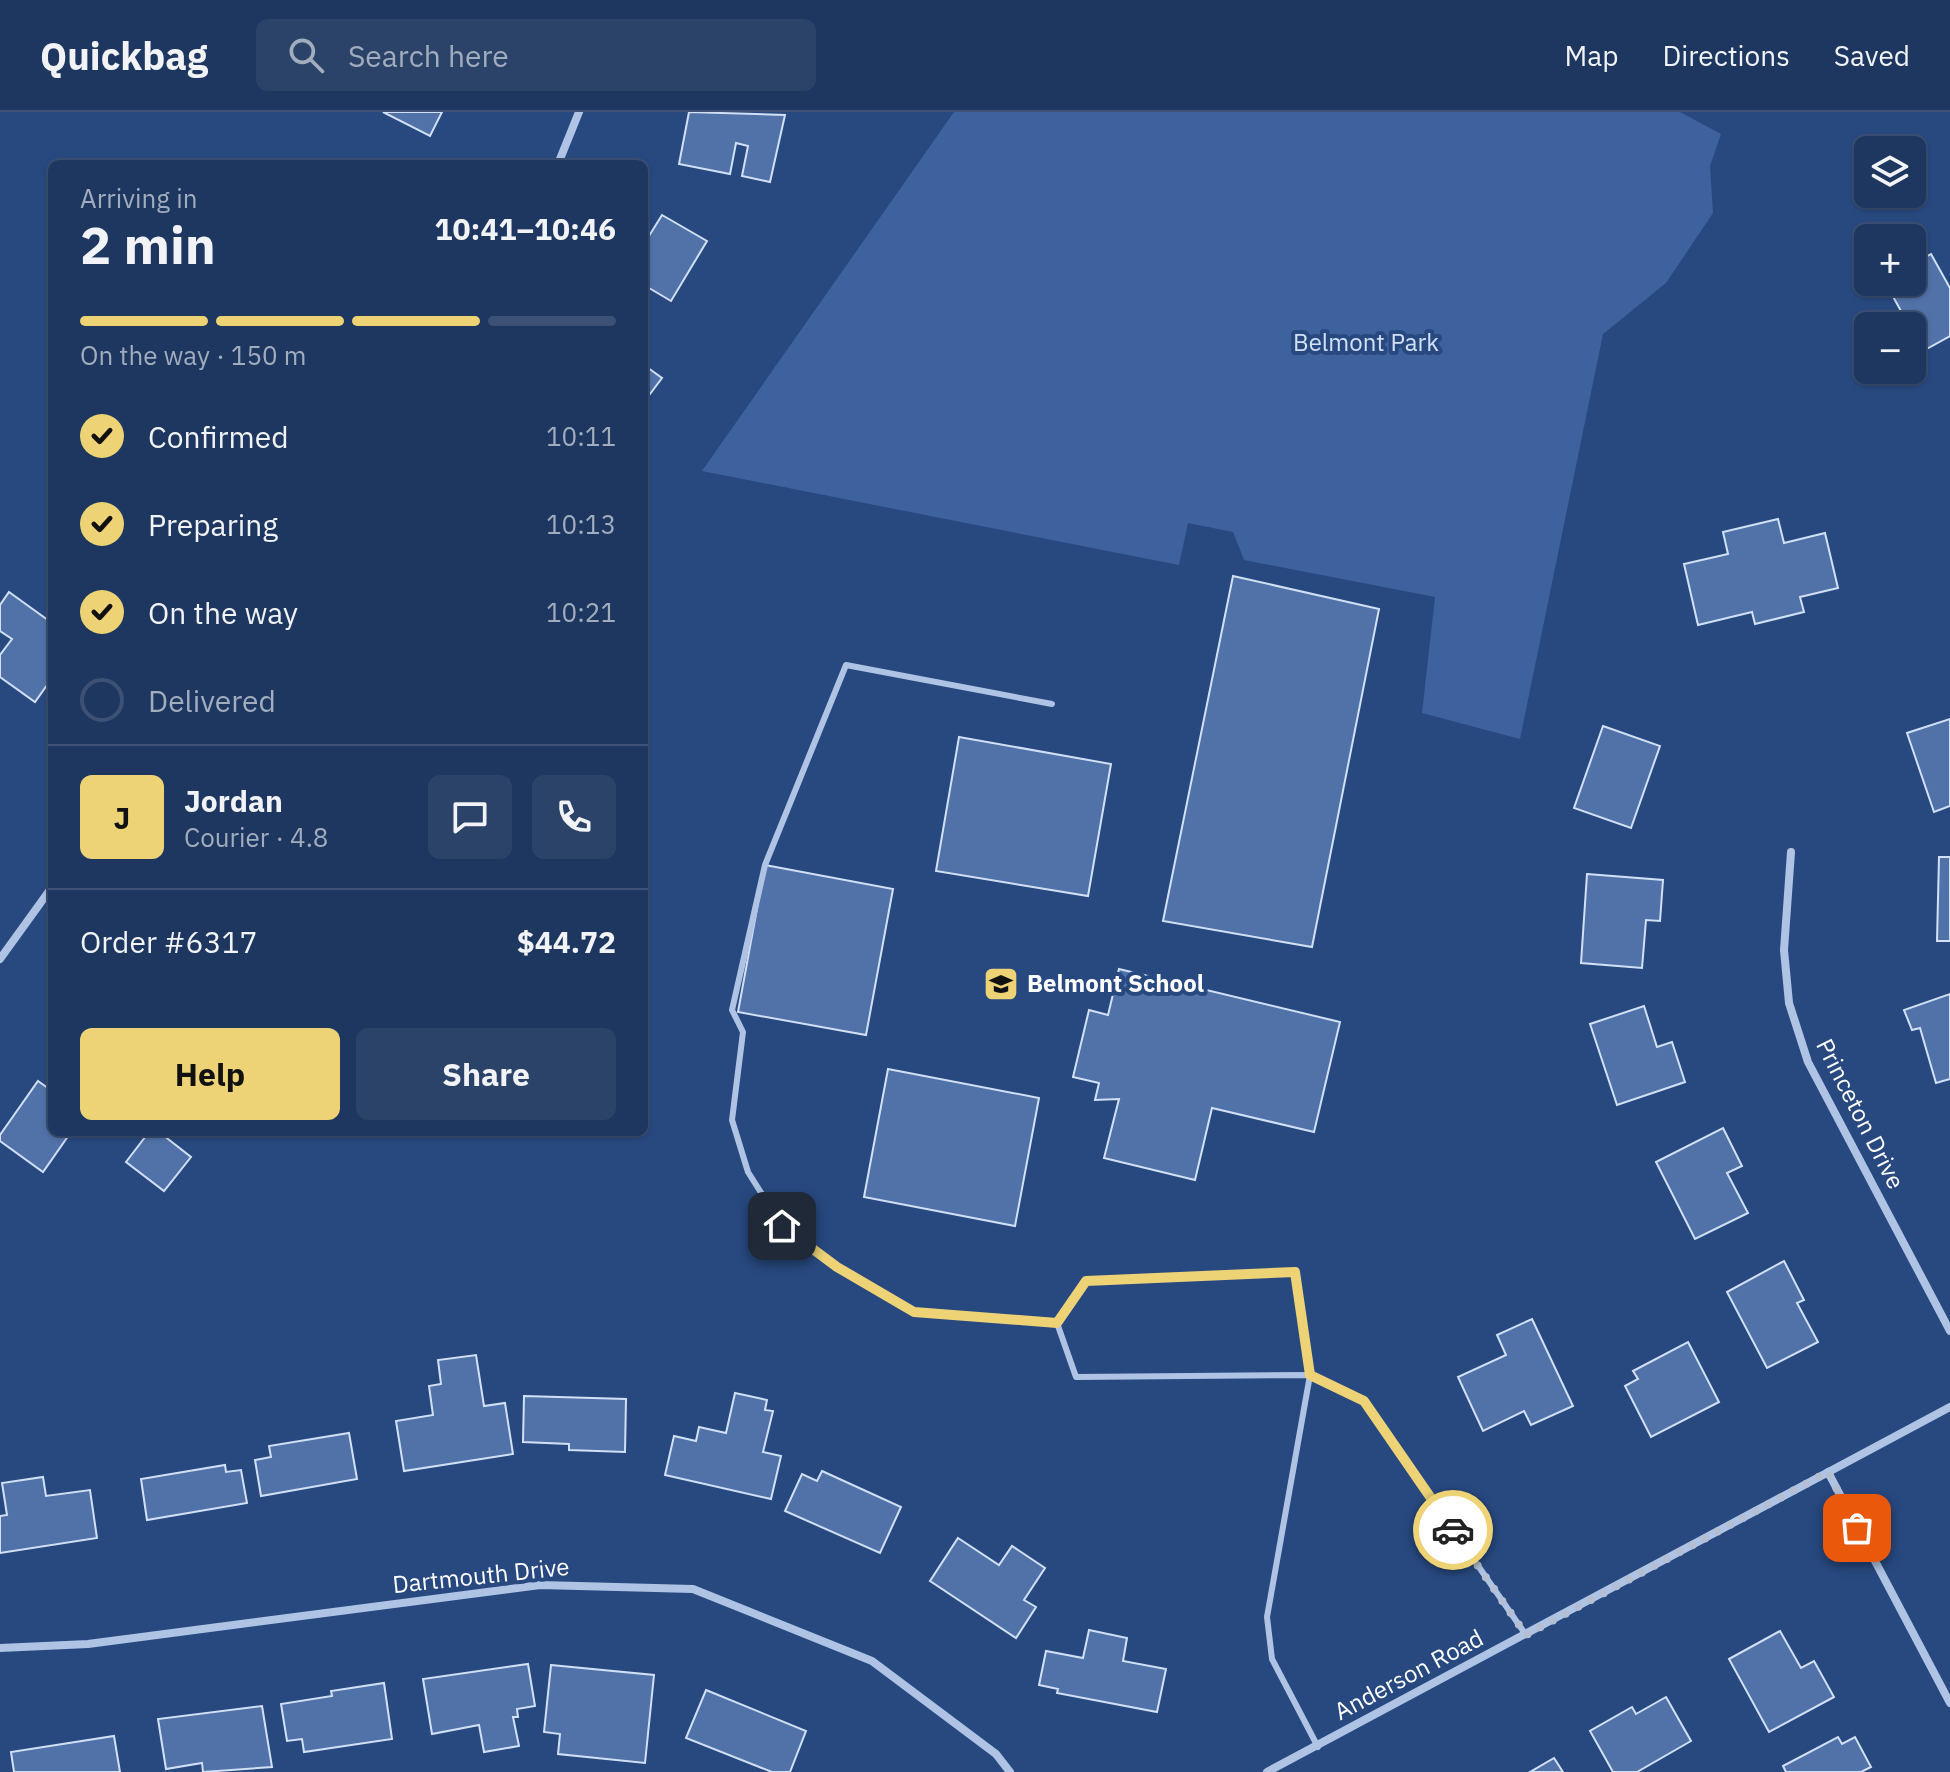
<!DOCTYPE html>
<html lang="en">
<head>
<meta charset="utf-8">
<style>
  :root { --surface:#1e3760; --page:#2b4269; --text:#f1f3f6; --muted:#a1acbd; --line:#3c5175; --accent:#edd276 }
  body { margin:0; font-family:"IBM Plex Sans",sans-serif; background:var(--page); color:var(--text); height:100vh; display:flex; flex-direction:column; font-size:30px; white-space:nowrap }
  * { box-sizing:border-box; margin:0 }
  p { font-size:26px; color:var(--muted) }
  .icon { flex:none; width:44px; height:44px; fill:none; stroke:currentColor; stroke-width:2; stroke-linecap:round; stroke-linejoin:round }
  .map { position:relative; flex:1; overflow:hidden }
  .details { position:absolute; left:48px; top:48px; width:600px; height:976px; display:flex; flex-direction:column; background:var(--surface); border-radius:12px; box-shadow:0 2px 6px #0004,0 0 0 2px var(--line) }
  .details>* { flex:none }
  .buttons { position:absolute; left:1854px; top:24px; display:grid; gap:16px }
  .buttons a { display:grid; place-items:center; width:72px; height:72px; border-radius:12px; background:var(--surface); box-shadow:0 2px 6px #0004,0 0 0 2px var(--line); font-size:40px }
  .pin { position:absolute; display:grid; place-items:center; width:68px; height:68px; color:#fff; margin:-34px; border-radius:16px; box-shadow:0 4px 12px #0006 }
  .courier { position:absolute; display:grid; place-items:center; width:80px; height:80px; margin:-40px; border:6px solid #edd276; border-radius:50%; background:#fff; color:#222; box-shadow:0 2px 10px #0007 }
  .headline em { font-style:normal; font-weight:800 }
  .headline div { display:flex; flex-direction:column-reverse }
  .headline { display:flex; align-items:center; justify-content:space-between; height:136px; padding:0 32px }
  h1 { font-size:52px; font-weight:800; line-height:60px }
  .bar { display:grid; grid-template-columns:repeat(4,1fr); gap:12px 8px; align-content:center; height:96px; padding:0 32px }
  .bar i { height:10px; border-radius:6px; background:var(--line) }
  .bar .current { background:var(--accent) }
  .bar p { grid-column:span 4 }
  .line { display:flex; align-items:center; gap:20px; padding:0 32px; border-top:2px solid var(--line) }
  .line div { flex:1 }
  .round { display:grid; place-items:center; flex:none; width:84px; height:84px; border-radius:12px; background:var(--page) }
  ol { padding:0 32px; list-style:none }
  li { display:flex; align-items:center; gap:24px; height:88px }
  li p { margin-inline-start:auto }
  li .icon { padding:8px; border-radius:50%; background:var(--accent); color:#111; stroke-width:4 }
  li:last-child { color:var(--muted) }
  li i { width:44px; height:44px; border:4px solid var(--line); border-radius:50% }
  .button { display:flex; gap:16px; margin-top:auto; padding:16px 32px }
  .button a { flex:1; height:92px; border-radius:12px; background:var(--accent); color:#111; font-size:32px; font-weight:800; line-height:92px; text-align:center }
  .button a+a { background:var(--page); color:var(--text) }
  header { display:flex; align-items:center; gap:48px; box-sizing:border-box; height:112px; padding:0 40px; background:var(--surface); border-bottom:2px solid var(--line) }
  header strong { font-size:38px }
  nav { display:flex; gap:44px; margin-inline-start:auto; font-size:28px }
  .search { width:560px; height:72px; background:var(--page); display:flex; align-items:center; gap:20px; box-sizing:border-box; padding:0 28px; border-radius:12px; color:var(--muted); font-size:30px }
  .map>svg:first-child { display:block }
</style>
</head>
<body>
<header>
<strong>Quickbag</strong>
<div class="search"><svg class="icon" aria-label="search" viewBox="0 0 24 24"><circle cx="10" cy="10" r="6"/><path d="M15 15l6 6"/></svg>Search here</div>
<nav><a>Map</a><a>Directions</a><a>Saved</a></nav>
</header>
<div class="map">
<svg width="1950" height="1660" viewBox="0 0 1950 1660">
  <rect width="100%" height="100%" fill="#284980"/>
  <path fill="#3d629d" d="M954,0H1680L1721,22L1710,54L1713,101L1666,171L1603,222L1520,627L1422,601L1435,485L1244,448L1233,420L1188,411L1179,453L702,359Z"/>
  <g fill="#5172a8" stroke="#d2e0f5" stroke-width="2">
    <path d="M383,0H442L430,24Z"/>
    <path d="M689,0L785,3L770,70L742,64L748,34L736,31L730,62L679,52Z"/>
    <path d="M662,103L707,129L671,189L644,173V132Z"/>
    <path d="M1931,142L1950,176V224L1923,239L1885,170H1912V153Z"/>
    <path d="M644,253L662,266L644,290Z"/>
    <path d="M1778,407L1784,431L1825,421L1838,476L1800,485L1804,500L1755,512L1752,500L1698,513L1684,452L1728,442L1723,420Z"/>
    <path d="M1233,464L1379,497L1312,835L1163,809Z"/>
    <path d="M9,480L52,511V566L35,590L0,565V543L12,527L0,519V493Z"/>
    <path d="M1950,607V694L1934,700L1907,621Z"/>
    <path d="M1603,614L1660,634L1631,716L1574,696Z"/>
    <path d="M959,625L1111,652L1088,784L936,759Z"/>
    <path d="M1939,745H1950V829H1937Z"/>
    <path d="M765,753L893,777L866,923L738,900Z"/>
    <path d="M1587,762L1663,768L1660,809L1646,808L1642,856L1581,851Z"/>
    <path d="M1119,857L1340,910L1314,1020L1212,996L1195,1068L1104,1046L1119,987L1095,988L1099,971L1073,965L1089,898L1108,903Z"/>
    <path d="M1950,882V967L1936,971L1920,916L1912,918L1904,898Z"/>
    <path d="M1644,894L1657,935L1672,930L1685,970L1617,993L1590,912Z"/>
    <path d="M888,957L1039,986L1015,1114L864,1085Z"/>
    <path d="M38,969L52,979V1020H71L43,1060L0,1029V1023Z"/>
    <path d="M1723,1016L1742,1054L1727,1061L1748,1101L1695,1127L1656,1050Z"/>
    <path d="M149,1020H159L191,1045L164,1079L126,1050Z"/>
    <path d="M1784,1149L1804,1188L1797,1191L1818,1230L1767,1256L1727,1180Z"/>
    <path d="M1532,1207L1573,1294L1531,1313L1524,1299L1483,1319L1458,1265L1506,1243L1497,1223Z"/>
    <path d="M1688,1230L1719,1290L1651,1325L1625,1274L1638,1267L1633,1259Z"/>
    <path d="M476,1243L484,1294L505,1291L513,1342L404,1359L396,1309L433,1303L429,1274L441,1272L438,1248Z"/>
    <path d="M735,1281L767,1288L765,1298L773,1299L763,1340L781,1344L771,1387L665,1363L674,1324L696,1329L699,1315L726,1321Z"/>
    <path d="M524,1284L626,1287L625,1340L569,1338V1332L523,1330Z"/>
    <path d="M349,1321L357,1367L261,1384L255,1348L271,1345L269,1334Z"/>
    <path d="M225,1353L226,1360L241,1358L247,1391L147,1408L141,1367Z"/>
    <path d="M822,1359L901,1395L880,1441L785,1399L802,1362L817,1369Z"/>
    <path d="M43,1365L46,1384L90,1378L97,1426L0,1441V1404L7,1403L2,1371Z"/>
    <path d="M958,1426L999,1453L1012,1434L1045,1456L1024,1488L1036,1495L1016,1526L930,1469Z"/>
    <path d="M1089,1518L1127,1526L1123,1549L1166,1557L1157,1600L1057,1581L1058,1577L1039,1573L1046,1539L1083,1546Z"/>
    <path d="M1780,1519L1801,1556L1814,1549L1834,1585L1769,1620L1729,1547Z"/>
    <path d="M528,1552L535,1594L517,1597L518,1605H513L519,1634L484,1640L479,1613L432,1622L423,1567Z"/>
    <path d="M551,1553L654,1563L645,1651L558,1642L560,1622L544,1620Z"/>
    <path d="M384,1571L392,1627L304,1640L302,1627L287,1629L281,1592L332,1584L331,1579Z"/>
    <path d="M706,1578L806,1619L790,1660H772L686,1626Z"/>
    <path d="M1666,1585L1691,1629L1637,1660H1613L1590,1619L1632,1595L1636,1602Z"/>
    <path d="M262,1594L272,1655L203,1660L202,1651L166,1657L158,1607Z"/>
    <path d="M114,1624L120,1660H14L11,1640Z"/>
    <path d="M1838,1625L1842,1632L1855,1625L1871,1655L1861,1660H1786L1783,1654Z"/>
    <path d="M1554,1646L1563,1660H1530Z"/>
  </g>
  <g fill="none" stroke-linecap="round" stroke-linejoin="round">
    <g stroke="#afc4e5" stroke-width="6">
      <path d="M1052,592L846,553L765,753L732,898L743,920L732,1008L748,1060L782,1114L837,1155L914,1200L1057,1211"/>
      <path d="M1057,1211L1086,1169L1295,1160L1310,1263L1267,1505L1272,1547L1318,1635"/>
      <path d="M1057,1211L1076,1265L1310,1263L1364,1289L1526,1523"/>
    </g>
    <g stroke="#afc4e5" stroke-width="8">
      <path d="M558,52L579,0"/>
      <path d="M1791,740L1784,838L1789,891L1808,950L1950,1219"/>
      <path d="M0,847L52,775"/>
      <path d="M1828,1360L1950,1591"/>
      <path d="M0,1536L88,1532L540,1473L693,1477L872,1549L996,1642L1010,1660"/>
      <path d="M1267,1660L1950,1295"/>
    </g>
  </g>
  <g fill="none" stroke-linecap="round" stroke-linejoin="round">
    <path stroke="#b4bfd3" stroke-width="8" stroke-dasharray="0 14.4" d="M1453,1418L1526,1523L1828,1360L1857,1416"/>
    <path stroke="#edd276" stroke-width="10" d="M782,1114L837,1155L914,1200L1057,1211L1086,1169L1295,1160L1310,1263L1364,1289L1453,1418"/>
  </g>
  <defs>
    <g id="school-square" transform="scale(1.8)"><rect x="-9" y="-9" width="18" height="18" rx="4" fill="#edd276" stroke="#284980"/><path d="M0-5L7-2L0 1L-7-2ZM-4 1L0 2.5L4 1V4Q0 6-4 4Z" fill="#111"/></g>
  </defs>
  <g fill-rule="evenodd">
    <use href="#school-square" x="1001" y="872"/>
  </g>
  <g text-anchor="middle" stroke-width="8" stroke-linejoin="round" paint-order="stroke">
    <g font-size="24" fill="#d2e0f5" stroke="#284980">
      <text x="1366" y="239">Belmont Park</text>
    </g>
    <g font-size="24" font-weight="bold" fill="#fff" stroke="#284980" text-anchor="start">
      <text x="1027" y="880">Belmont School</text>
    </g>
    <g font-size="24" fill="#fff" stroke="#284980">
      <text transform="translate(1860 1002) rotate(63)" y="8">Princeton Drive</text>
      <text transform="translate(481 1464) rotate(-6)" y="8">Dartmouth Drive</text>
      <text transform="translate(1409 1563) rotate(-28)" y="8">Anderson Road</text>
    </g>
  </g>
</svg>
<div class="buttons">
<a><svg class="icon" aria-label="layers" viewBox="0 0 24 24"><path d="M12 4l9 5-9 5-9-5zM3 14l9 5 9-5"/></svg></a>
<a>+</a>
<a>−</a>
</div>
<div class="pin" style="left:1857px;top:1416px;background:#ea580c"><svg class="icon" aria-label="bag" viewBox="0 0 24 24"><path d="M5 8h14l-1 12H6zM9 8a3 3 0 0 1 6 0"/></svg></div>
<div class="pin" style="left:782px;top:1114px;background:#1f2937"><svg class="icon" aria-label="home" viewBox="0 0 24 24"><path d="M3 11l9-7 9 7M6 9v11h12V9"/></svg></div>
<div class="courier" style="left:1453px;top:1418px"><svg class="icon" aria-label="car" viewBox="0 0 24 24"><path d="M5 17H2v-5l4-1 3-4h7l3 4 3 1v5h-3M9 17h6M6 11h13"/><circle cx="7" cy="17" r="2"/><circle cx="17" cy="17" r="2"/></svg></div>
<section class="details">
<div class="headline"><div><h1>2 min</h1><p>Arriving in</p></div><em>10:41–10:46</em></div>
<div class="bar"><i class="current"></i><i class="current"></i><i class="current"></i><i></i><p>On the way · 150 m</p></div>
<ol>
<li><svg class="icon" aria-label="check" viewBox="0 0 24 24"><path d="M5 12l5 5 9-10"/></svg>Confirmed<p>10:11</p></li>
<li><svg class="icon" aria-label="check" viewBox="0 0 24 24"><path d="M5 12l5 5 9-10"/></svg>Preparing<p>10:13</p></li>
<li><svg class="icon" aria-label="check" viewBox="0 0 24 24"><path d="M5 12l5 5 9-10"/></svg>On the way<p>10:21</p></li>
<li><i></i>Delivered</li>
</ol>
<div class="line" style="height:144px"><b class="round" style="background:var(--accent);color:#111">J</b><div><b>Jordan</b><p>Courier · 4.8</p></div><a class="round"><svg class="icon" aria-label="chat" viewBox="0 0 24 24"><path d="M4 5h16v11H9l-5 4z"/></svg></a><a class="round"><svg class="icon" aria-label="phone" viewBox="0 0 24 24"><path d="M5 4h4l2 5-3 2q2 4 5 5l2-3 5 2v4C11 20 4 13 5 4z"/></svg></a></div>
<div class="line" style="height:104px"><div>Order #6317</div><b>$44.72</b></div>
<div class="button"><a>Help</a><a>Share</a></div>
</section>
</div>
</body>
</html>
